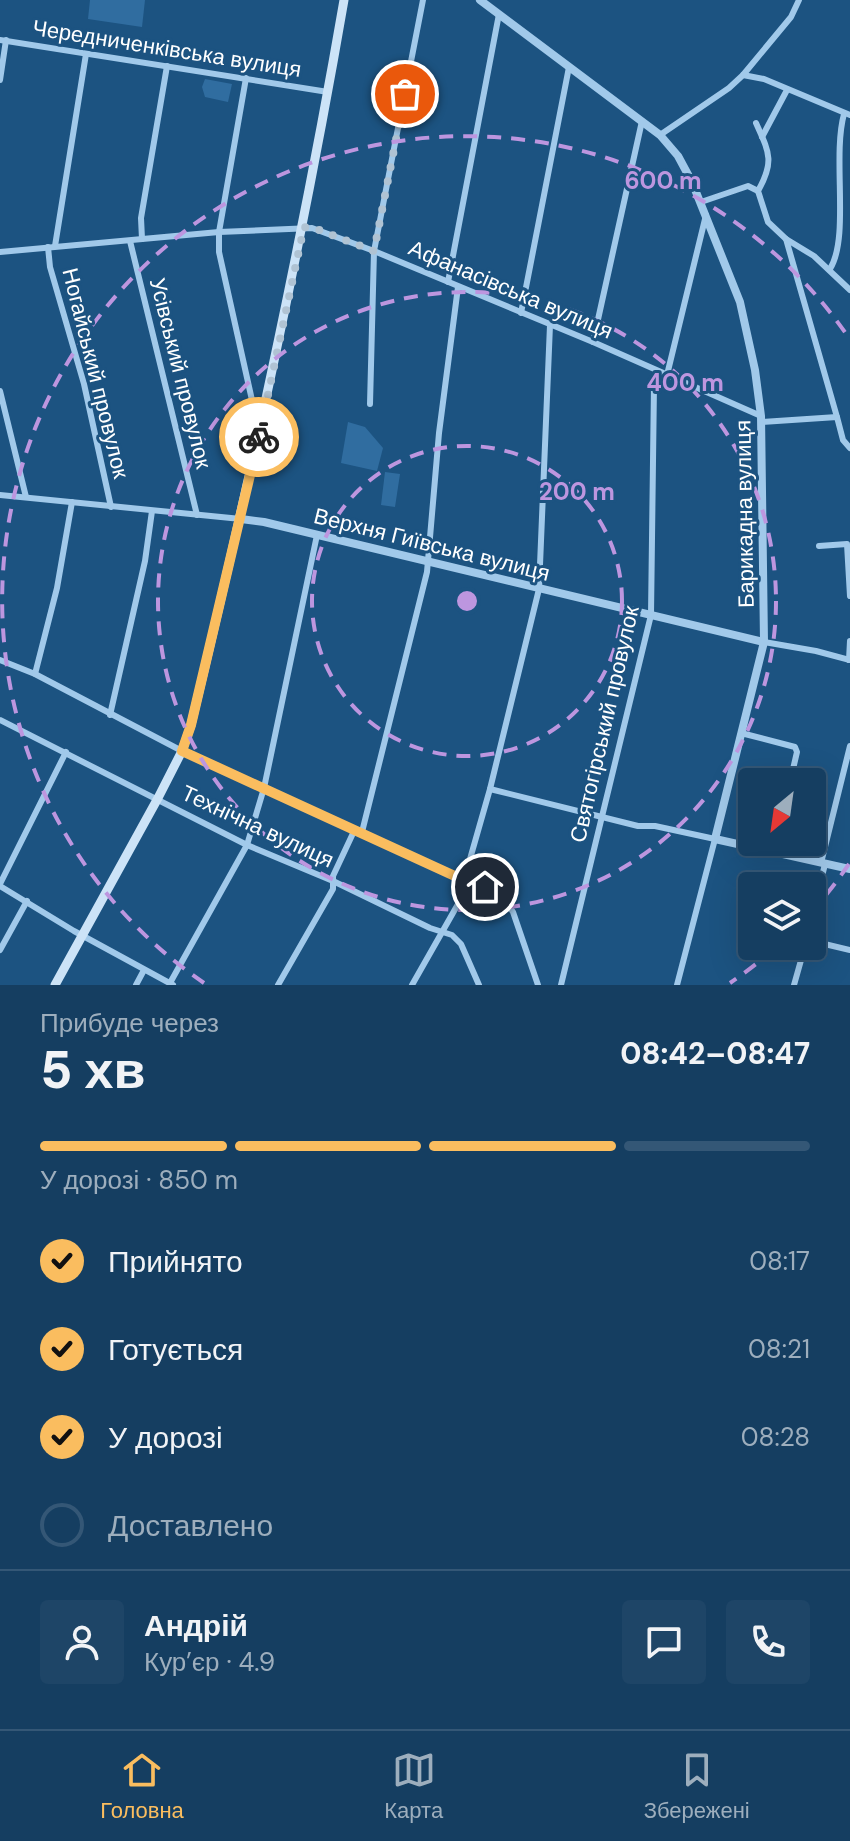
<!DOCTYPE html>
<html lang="uk">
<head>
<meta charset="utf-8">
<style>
  :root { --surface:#153e61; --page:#1e4567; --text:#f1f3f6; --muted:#9daebd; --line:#345776; --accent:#fabd5f }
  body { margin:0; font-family:"DM Sans",sans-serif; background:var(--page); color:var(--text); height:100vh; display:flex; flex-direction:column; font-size:30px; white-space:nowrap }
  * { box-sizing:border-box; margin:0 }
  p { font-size:26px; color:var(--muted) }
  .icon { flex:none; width:44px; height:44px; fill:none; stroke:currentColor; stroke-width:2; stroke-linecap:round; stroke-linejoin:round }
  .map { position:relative; height:985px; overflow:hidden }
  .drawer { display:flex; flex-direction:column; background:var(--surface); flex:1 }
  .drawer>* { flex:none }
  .needle { width:52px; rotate:209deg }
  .buttons { position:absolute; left:738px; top:768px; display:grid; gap:16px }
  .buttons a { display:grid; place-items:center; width:88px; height:88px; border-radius:8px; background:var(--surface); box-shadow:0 8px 32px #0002,0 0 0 2px var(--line); font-size:40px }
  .pin { position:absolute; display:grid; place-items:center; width:68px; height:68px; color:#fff; margin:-34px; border:4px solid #fff; border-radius:50%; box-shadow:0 2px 8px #0007 }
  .courier { position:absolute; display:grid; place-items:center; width:80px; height:80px; margin:-40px; border:6px solid #fabd5f; border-radius:50%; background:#fff; color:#222; box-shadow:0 2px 10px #0007 }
  .head em { font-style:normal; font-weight:800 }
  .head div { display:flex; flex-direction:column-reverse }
  .head { display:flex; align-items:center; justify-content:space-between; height:136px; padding:0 40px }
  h1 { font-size:52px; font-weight:800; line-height:60px }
  .bar { display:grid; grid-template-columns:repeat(4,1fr); gap:12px 8px; align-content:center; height:96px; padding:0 40px }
  .bar i { height:10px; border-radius:6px; background:var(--line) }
  .bar .active { background:var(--accent) }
  .bar p { grid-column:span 4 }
  .line { display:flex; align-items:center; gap:20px; padding:0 40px; border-top:2px solid var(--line) }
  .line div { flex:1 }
  .round { display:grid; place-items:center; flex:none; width:84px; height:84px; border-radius:8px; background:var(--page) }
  ol { padding:0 40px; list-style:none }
  li { display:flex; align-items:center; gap:24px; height:88px }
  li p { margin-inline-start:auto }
  li .icon { padding:8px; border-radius:50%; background:var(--accent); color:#111; stroke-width:4 }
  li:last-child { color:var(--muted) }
  li i { width:44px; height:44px; border:4px solid var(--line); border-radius:50% }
  .menu { display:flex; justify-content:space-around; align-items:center; height:112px; border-top:2px solid var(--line); background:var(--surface); font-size:22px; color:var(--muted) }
  .menu a { display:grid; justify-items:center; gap:4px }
  .menu .active { color:var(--accent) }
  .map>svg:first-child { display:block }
</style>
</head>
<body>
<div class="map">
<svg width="850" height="985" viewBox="0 0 850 985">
  <rect width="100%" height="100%" fill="#1c5381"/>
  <g fill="#306da0">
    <path d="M90,0H145L142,27L88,19Z"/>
    <path d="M205,79L232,84L228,102L205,97L202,87Z"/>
    <path d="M348,422L365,427L383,448L377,471L341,463Z"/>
    <path d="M385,472L400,474L395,507L381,505Z"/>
  </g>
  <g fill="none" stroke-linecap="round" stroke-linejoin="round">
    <g stroke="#a1c9ea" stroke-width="6">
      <path d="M0,40L328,92"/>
      <path d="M743,75L764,79L850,115"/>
      <path d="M246,78L219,232V252L258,427"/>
      <path d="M0,80L6,40"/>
      <path d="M756,123C769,152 775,161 758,191L768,222L786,239L837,417"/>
      <path d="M660,135L729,88L743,75L791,17L799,0"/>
      <path d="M762,137L787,90"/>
      <path d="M701,202L748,186L758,191"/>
      <path d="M142,239L141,218L167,66"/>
      <path d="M786,239L814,256L850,290"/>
      <path d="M130,241L197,515"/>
      <path d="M55,246L86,54"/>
      <path d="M48,247L50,267L84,384L111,507"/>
      <path d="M0,252L219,232L312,228L374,251L593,342L761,416"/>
      <path d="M830,269C850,237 832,157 844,114"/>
      <path d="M448,282L499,14"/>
      <path d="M521,313L569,67"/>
      <path d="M593,342L642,121"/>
      <path d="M667,375L706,215"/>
      <path d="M0,391L26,497"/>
      <path d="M370,404L374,251L423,0"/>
      <path d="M761,422L837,417L843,440L850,448"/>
      <path d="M0,495L241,519"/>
      <path d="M819,546L847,544L850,596"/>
      <path d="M764,642L816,651L850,660"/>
      <path d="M0,660L35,674L182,751L502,897L513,912L538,985"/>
      <path d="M849,660L850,641"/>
      <path d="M35,674L57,588L72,502"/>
      <path d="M110,715L145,561L152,511"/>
      <path d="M0,720L247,845L333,881L430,928L452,935L461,944L479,985"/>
      <path d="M741,733L795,747L797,752L790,782"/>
      <path d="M490,789L638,826H655L715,839L677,985"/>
      <path d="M362,832L427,572L439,433L458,287"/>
      <path d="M774,851L777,842"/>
      <path d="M821,863L850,746"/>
      <path d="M464,880L490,789L539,589L550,325"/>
      <path d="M0,884L66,752"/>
      <path d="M0,886L74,931L173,985"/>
      <path d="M812,918L825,864"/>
      <path d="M812,941L850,950"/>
      <path d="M0,950L27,901"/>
      <path d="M170,983L247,845L264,788L317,535"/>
      <path d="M136,985L144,970"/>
      <path d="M278,985L333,889V876L355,829"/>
      <path d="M412,985L470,883"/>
      <path d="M561,985L651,615L654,385L658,372"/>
      <path d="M794,985L805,946"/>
    </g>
    <g stroke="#a1c9ea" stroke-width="8">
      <path d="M480,0L660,135L678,156L692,182L740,302L755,370L761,416L764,642L715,839L850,869"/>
      <path d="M241,519L264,522L764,642"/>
    </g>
    <path stroke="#cce3f7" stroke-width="9" d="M55,985L158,798L182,751L191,725C249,485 302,244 344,0"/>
  </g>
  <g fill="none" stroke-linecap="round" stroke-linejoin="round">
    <path stroke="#b0c3d3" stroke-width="8" stroke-dasharray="0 14.4" d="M259,437L304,227L319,230L374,251L405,94"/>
    <path stroke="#fabd5f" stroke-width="10" d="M259,437L191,725L182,751L470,883L485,887"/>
  </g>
  <g fill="none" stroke="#bd96df" stroke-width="4" stroke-dasharray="14 10">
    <circle cx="467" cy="601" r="155"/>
    <circle cx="467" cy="601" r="309"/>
    <path d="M849 864A464 464 0 0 1 815 908M774 949A464 464 0 0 1 730 983M204 983A464 464 0 1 1 849 338"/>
  </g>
  <g text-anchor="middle" stroke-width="6" stroke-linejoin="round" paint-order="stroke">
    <g font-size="22" fill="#fff" stroke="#1c5381">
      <text transform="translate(167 48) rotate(9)" y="8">Чередниченківська вулиця</text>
      <text transform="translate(511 289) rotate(23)" y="8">Афанасівська вулиця</text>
      <text transform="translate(96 373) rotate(76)" y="8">Ногайський провулок</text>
      <text transform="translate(181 373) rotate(76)" y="8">Усівський провулок</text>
      <text transform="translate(744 514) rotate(-91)" y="8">Барикадна вулиця</text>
      <text transform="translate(432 544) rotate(14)" y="8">Верхня Гиївська вулиця</text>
      <text transform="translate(604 724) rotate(-77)" y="8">Святогірський провулок</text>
      <text transform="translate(258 826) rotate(25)" y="8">Технічна вулиця</text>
    </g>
  </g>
  <circle cx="467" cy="601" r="12" fill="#bd96df" stroke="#1c5381" stroke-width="4"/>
  <g font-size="24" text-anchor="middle" font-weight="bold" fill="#bd96df" stroke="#1c5381" stroke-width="6" stroke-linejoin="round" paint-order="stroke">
    <text x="663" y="189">600 m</text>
    <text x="685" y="391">400 m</text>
    <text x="577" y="500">200 m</text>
  </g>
</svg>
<div class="buttons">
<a><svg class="needle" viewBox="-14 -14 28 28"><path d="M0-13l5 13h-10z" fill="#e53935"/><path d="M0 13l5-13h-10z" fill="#9daebd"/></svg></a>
<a><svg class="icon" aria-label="layers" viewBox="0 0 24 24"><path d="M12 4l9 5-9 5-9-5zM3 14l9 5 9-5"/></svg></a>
</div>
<div class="pin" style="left:405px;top:94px;background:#ea580c"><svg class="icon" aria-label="bag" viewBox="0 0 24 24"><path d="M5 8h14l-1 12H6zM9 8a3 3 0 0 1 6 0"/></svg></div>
<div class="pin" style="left:485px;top:887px;background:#1f2937"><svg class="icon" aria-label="home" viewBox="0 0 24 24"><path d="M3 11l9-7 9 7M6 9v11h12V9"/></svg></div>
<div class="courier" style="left:259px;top:437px"><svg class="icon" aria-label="bike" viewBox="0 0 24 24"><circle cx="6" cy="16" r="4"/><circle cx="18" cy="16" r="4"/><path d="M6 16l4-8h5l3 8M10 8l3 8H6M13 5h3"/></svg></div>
</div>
<section class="drawer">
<div class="head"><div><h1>5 хв</h1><p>Прибуде через</p></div><em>08:42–08:47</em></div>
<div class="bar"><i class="active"></i><i class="active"></i><i class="active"></i><i></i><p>У дорозі · 850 m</p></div>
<ol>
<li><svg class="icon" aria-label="check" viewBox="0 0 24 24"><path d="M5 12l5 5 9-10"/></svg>Прийнято<p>08:17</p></li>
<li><svg class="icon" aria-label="check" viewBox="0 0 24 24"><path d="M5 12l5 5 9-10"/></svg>Готується<p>08:21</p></li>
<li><svg class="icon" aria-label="check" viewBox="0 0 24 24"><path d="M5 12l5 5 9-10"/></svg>У дорозі<p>08:28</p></li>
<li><i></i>Доставлено</li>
</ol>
<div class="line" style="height:144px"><a class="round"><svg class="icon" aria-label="person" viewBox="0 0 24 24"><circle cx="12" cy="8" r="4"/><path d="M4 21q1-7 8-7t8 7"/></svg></a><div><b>Андрій</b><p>Кур’єр · 4.9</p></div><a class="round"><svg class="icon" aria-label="chat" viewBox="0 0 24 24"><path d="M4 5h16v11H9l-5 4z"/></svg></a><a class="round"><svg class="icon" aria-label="phone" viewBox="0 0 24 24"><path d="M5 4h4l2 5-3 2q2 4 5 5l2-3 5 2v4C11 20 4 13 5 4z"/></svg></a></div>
</section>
<nav class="menu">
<a class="active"><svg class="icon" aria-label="home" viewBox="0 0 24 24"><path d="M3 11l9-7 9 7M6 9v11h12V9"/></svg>Головна</a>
<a><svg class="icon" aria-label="map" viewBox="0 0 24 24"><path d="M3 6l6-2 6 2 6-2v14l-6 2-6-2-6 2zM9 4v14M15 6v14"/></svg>Карта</a>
<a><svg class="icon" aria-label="saved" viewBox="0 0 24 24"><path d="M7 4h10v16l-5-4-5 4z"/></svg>Збережені</a>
</nav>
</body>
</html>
